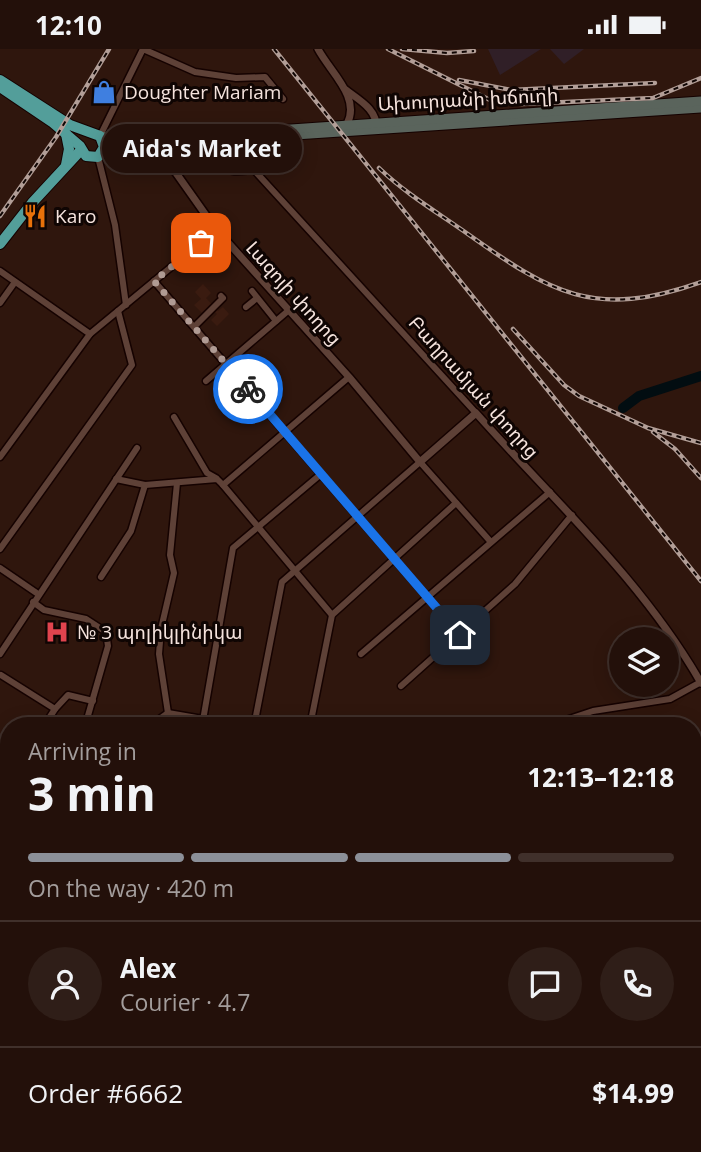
<!DOCTYPE html>
<html lang="en">
<head>
<meta charset="utf-8">
<style>
  :root { --surface:#23100a; --page:#2f1e18; --text:#f1f3f6; --muted:#a39d9c; --line:#40302b; --accent:#8c9099 }
  body { margin:0; font-family:"Open Sans","Noto Sans Armenian",sans-serif; background:var(--page); color:var(--text); height:100vh; display:flex; flex-direction:column; font-size:26px; white-space:nowrap }
  * { box-sizing:border-box; margin:0 }
  p { font-size:23px; color:var(--muted) }
  .icon { flex:none; width:38px; height:38px; fill:none; stroke:currentColor; stroke-width:2; stroke-linecap:round; stroke-linejoin:round }
  .map { position:relative; flex:1; overflow:hidden }
  .drawer { position:absolute; left:0px; top:668px; width:702px; height:436px; display:flex; flex-direction:column; background:var(--surface); border-radius:28px 28px 0 0; box-shadow:0 4px 18px #0003,0 0 0 2px var(--line) }
  .drawer>* { flex:none }
  .buttons { position:absolute; left:609px; top:578px; display:grid; gap:14px }
  .buttons a { display:grid; place-items:center; width:70px; height:70px; border-radius:50%; background:var(--surface); box-shadow:0 4px 18px #0003,0 0 0 2px var(--line); font-size:35px }
  .pin { position:absolute; display:grid; place-items:center; width:60px; height:60px; color:#fff; margin:-30px; border-radius:14px; box-shadow:0 4px 10px #0006 }
  .courier { position:absolute; display:grid; place-items:center; width:70px; height:70px; margin:-35px; border:5px solid #1a73e8; border-radius:50%; background:#fff; color:#222; box-shadow:0 2px 9px #0007 }
  .bubble { position:absolute; height:49px; border-radius:24px; background:var(--surface); box-shadow:0 4px 18px #0003,0 0 0 2px var(--line); font-size:23px; font-weight:700; line-height:49px; text-align:center }
  .overview em { font-style:normal; font-weight:700 }
  .overview div { display:flex; flex-direction:column-reverse }
  .overview { display:flex; align-items:center; justify-content:space-between; height:119px; padding:0 28px }
  h1 { font-size:46px; font-weight:700; line-height:52px }
  .bar { display:grid; grid-template-columns:repeat(4,1fr); gap:10px 7px; align-content:center; height:84px; padding:0 28px }
  .bar i { height:9px; border-radius:5px; background:var(--line) }
  .bar .current { background:var(--accent) }
  .bar p { grid-column:span 4 }
  .line { display:flex; align-items:center; gap:18px; padding:0 28px; border-top:2px solid var(--line) }
  .line div { flex:1 }
  .round { display:grid; place-items:center; flex:none; width:74px; height:74px; border-radius:37px; background:var(--page) }
  .status { display:flex; justify-content:space-between; align-items:center; height:49px; padding:0 35px; background:var(--surface); direction:ltr }
  .status svg { height:19px; fill:currentColor }
  .map>svg:first-child { display:block }
</style>
</head>
<body>
<div class="status"><b>12:10</b><svg viewBox="0 0 49 12"><path d="M0 12V9h3v3zM5 12V6h3v6zM10 12V3h3v9zM15 12V0h3v12zM26 1h20v11H26zM47 4h2v5h-2z"/></svg></div>
<div class="map">
<svg width="701" height="1103" viewBox="0 0 701 1103">
  <rect width="100%" height="100%" fill="#2f160d"/>
  <path fill="#3a1b10" d="M203,235L211,244L206,249L218,262L223,258L229,265L217,277L211,271L217,265L210,258L202,264L194,256L201,250L195,243Z"/>
  <g fill="#301f27">
    <path d="M488,0H541L500,26Z"/>
    <path d="M550,0H584L564,15Z"/>
  </g>
  <g fill="none" stroke-linecap="round" stroke-linejoin="round">
    <path stroke="#020d11" stroke-width="10" d="M623,359L639,347L701,327"/>
    <g stroke="#150200" stroke-width="9">
      <g id="minor">
        <path d="M100,87L143,0L195,23L236,29L265,28L283,50"/>
        <path d="M224,87L220,113C228,126 240,122 254,121L476,364"/>
        <path d="M98,108L115,176L126,256"/>
        <path d="M0,222L90,285"/>
        <path d="M154,232L460,586"/>
        <path d="M252,242L276,272"/>
        <path d="M0,254L15,233"/>
        <path d="M246,258L257,249"/>
        <path d="M195,277L223,249L221,247"/>
        <path d="M206,332L289,261"/>
        <path d="M174,368L207,424L216,429"/>
        <path d="M0,408L90,285L216,181"/>
        <path d="M116,430L145,436L217,430L223,436L349,328"/>
        <path d="M223,436L332,566"/>
        <path d="M0,500L132,316L118,262"/>
        <path d="M0,519L38,545"/>
        <path d="M101,528L131,482L145,436"/>
        <path d="M33,553L44,561L86,570L106,583L108,597L85,677"/>
        <path d="M0,605L137,399"/>
        <path d="M361,605L550,443"/>
        <path d="M1,626L55,660L44,677"/>
        <path d="M401,637L515,535L572,466"/>
        <path d="M55,660L68,646L93,652"/>
        <path d="M168,664L159,605L161,580L174,524L170,506L177,434"/>
        <path d="M168,664L243,677"/>
        <path d="M150,677L168,664"/>
        <path d="M202,677L233,499L321,425"/>
        <path d="M254,677L282,533L420,413L490,492"/>
        <path d="M310,677L332,566L456,454"/>
        <path d="M548,677L593,662L670,650L701,633"/>
        <path d="M0,745L9,732"/>
        <path d="M0,839L9,834"/>
        <path d="M693,921L701,913"/>
        <path d="M0,970H9"/>
        <path d="M0,1067L9,1062"/>
      </g>
    </g>
    <g stroke="#150200" stroke-width="10">
      <g id="tertiary">
        <path d="M318,0C330,23 361,48 347,75"/>
        <path d="M346,41C359,51 378,61 376,79"/>
        <path d="M152,90L215,179L349,328L420,413L476,364C554,452 642,531 701,634"/>
        <path d="M693,947L701,943"/>
        <path d="M350,1103L365,1096"/>
      </g>
    </g>
    <g stroke="#150200" stroke-width="11">
      <g id="secondary">
        <path d="M238,86L249,89L701,59"/>
        <path d="M100,87L128,91"/>
        <path d="M101,105L128,91L701,52"/>
      </g>
    </g>
    <g stroke="#150200" stroke-width="12">
      <g id="trunk">
        <path d="M0,31L70,76L100,87L104,98L98,108L86,107L80,97L52,73L0,38"/>
        <path d="M66,85L69,100L66,116"/>
        <path d="M0,195L32,154L81,101"/>
      </g>
    </g>
    <use href="#minor" stroke="#5e4137" stroke-width="6"/>
    <use href="#tertiary" stroke="#5e4137" stroke-width="7"/>
    <use href="#secondary" stroke="#5a645c" stroke-width="9"/>
    <use href="#trunk" stroke="#539e9a" stroke-width="10"/>
    <g stroke="#b29e97" stroke-width="4.5">
      <g id="rail">
        <path d="M274,0L701,532"/>
        <path d="M388,0L494,53L522,55L653,49L701,29"/>
        <path d="M402,0L447,4L474,2"/>
        <path d="M459,31L511,41L655,34"/>
        <path d="M379,119C405,144 435,162 465,183C551,244 594,271 701,233"/>
        <path d="M0,167L56,88L109,0"/>
        <path d="M513,280L564,336L579,347L648,379L701,394"/>
        <path d="M653,383L675,400L701,429"/>
      </g>
    </g>
    <use href="#rail" stroke="#0f0503" stroke-width="2" stroke-dasharray="5" stroke-linecap="butt"/>
  </g>
  <g fill="none" stroke-linecap="round" stroke-linejoin="round">
    <path stroke="#b09b94" stroke-width="7" stroke-dasharray="0 12.6" d="M201,194L154,232L248,340"/>
    <path stroke="#1a73e8" stroke-width="9" d="M248,340L460,586"/>
  </g>
  <defs>
    <g id="shop-bare" transform="scale(1.89)"><path d="M-5-2.5h2.3a2.7 3.5 0 0 1 5.4 0H5L5.5 6h-11ZM-1.5-2.5h3a1.5 2.3 0 0 0-3 0Z" fill="#3f7fe0" stroke="#0f0503" stroke-width="2.5" paint-order="stroke"/></g>
    <g id="restaurant-bare" transform="scale(1.89)"><path d="M-5-6h1v4h1v-4h1v4h1v-4h1v5L-1.5 .5V6h-2V.5L-5-1ZM5-6V6H3V1.5H1.5Q1.5-4 5-6Z" fill="#e8710a" stroke="#0f0503" stroke-width="2.5" paint-order="stroke"/></g>
    <g id="hospital-bare" transform="scale(1.89)"><path d="M-5-5h3v3.5h4V-5h3V5h-3V1.5h-4V5h-3Z" fill="#e0444e" stroke="#0f0503" stroke-width="2.5" paint-order="stroke"/></g>
  </defs>
  <g fill-rule="evenodd">
    <use href="#shop-bare" x="104" y="43"/>
    <use href="#restaurant-bare" x="35" y="167"/>
    <use href="#hospital-bare" x="57" y="583"/>
  </g>
  <g text-anchor="middle" stroke-width="6" stroke-linejoin="round" paint-order="stroke">
    <g font-size="19" fill="#f5e3dd" stroke="#0f0503" text-anchor="start">
      <text x="124" y="50">Doughter Mariam</text>
      <text x="55" y="174">Karo</text>
      <text x="77" y="590">№ 3 պոլիկլինիկա</text>
    </g>
    <g font-size="19" fill="#f5e3dd" stroke="#0f0503">
      <text transform="translate(468 50) rotate(-3)" y="7">Ախուրյանի խճուղի</text>
      <text transform="translate(294 244) rotate(48)" y="7">Լազոյի փողոց</text>
      <text transform="translate(474 338) rotate(48)" y="7">Բաղրամյան փողոց</text>
    </g>
  </g>
</svg>
<div class="buttons">
<a><svg class="icon" aria-label="layers" viewBox="0 0 24 24"><path d="M12 4l9 5-9 5-9-5zM3 14l9 5 9-5"/></svg></a>
</div>
<div class="pin" style="left:201px;top:194px;background:#ea580c"><svg class="icon" aria-label="bag" viewBox="0 0 24 24"><path d="M5 8h14l-1 12H6zM9 8a3 3 0 0 1 6 0"/></svg></div>
<div class="pin" style="left:460px;top:586px;background:#1f2937"><svg class="icon" aria-label="home" viewBox="0 0 24 24"><path d="M3 11l9-7 9 7M6 9v11h12V9"/></svg></div>
<div class="courier" style="left:248px;top:340px"><svg class="icon" aria-label="bike" viewBox="0 0 24 24"><circle cx="6" cy="16" r="4"/><circle cx="18" cy="16" r="4"/><path d="M6 16l4-8h5l3 8M10 8l3 8H6M13 5h3"/></svg></div>
<div class="bubble" style="left:102px;top:75px;width:200px">Aida's Market</div>
<section class="drawer">
<div class="overview"><div><h1>3 min</h1><p>Arriving in</p></div><em>12:13–12:18</em></div>
<div class="bar"><i class="current"></i><i class="current"></i><i class="current"></i><i></i><p>On the way · 420 m</p></div>
<div class="line" style="height:126px"><a class="round"><svg class="icon" aria-label="person" viewBox="0 0 24 24"><circle cx="12" cy="8" r="4"/><path d="M4 21q1-7 8-7t8 7"/></svg></a><div><b>Alex</b><p>Courier · 4.7</p></div><a class="round"><svg class="icon" aria-label="chat" viewBox="0 0 24 24"><path d="M4 5h16v11H9l-5 4z"/></svg></a><a class="round"><svg class="icon" aria-label="phone" viewBox="0 0 24 24"><path d="M5 4h4l2 5-3 2q2 4 5 5l2-3 5 2v4C11 20 4 13 5 4z"/></svg></a></div>
<div class="line" style="height:91px"><div>Order #6662</div><b>$14.99</b></div>
</section>
</div>
</body>
</html>
